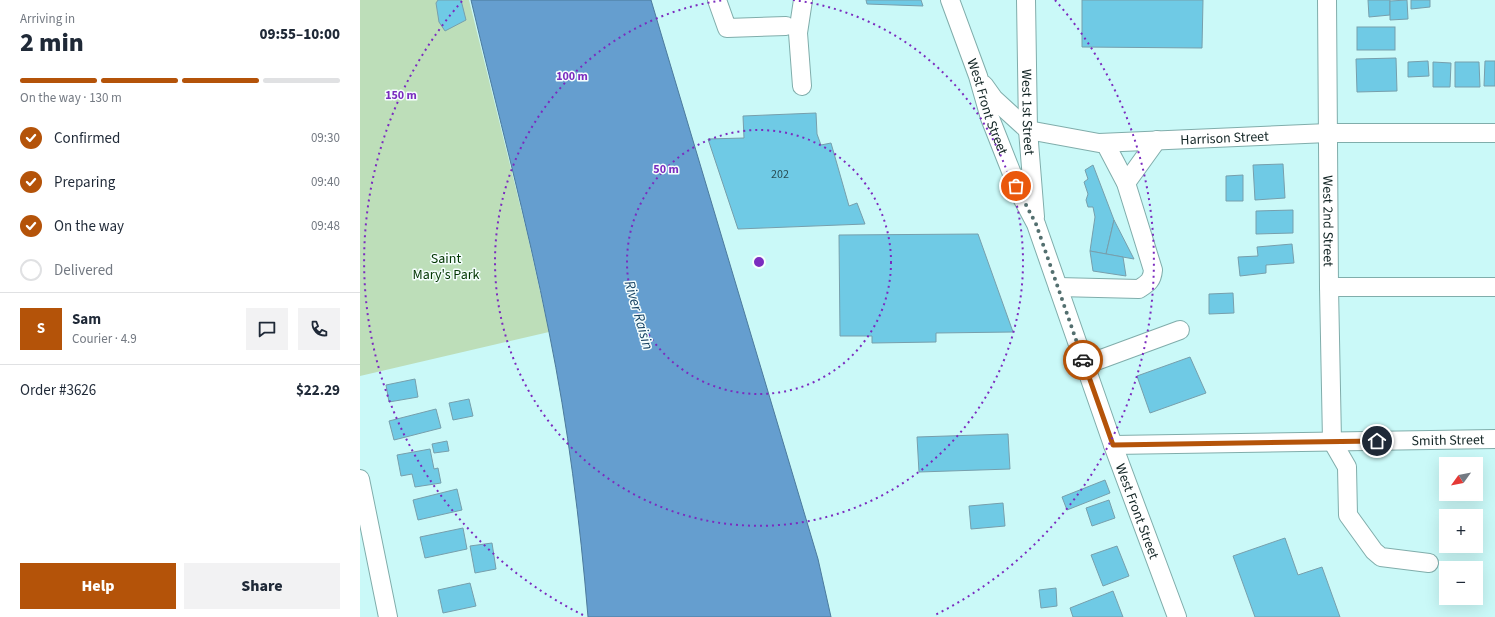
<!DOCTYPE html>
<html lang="en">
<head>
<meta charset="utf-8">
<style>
  :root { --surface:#fff; --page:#f2f2f3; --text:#1f2937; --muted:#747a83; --line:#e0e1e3; --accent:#b45309 }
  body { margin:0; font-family:"Source Sans 3",sans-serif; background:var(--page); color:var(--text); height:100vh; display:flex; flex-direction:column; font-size:15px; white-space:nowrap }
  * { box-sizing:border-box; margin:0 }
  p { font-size:13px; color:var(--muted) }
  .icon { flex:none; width:22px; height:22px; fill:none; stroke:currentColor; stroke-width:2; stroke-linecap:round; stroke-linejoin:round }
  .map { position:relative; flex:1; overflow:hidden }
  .sheet { display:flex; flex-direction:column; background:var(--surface); width:360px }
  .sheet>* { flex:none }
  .needle { width:26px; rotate:237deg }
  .fabs { position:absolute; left:1079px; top:457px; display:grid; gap:8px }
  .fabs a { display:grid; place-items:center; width:44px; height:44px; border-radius:0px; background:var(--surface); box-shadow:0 4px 16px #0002; font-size:20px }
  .pin { position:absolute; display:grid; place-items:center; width:34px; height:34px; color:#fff; margin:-17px; border:2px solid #fff; border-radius:50%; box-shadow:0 1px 4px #0007 }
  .courier { position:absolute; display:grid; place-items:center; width:40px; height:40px; margin:-20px; border:3px solid #b45309; border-radius:50%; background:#fff; color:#222; box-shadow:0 1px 5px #0007 }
  .headline em { font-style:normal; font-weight:800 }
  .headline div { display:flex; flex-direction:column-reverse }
  .headline { display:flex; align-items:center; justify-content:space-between; height:68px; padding:0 20px }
  h1 { font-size:26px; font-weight:800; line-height:30px }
  .bar { display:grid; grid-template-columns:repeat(4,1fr); gap:6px 4px; align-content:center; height:48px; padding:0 20px }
  .bar i { height:5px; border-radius:3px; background:var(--line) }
  .bar .active { background:var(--accent) }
  .bar p { grid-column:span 4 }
  .line { display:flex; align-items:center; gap:10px; padding:0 20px; border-top:1px solid var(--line) }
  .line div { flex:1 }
  .round { display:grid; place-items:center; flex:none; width:42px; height:42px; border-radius:0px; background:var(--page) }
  ol { padding:0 20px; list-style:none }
  li { display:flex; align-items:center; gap:12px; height:44px }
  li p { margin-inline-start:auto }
  li .icon { padding:4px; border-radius:50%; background:var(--accent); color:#fff; stroke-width:4 }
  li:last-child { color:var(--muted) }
  li i { width:22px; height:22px; border:2px solid var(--line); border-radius:50% }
  .cta { display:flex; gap:8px; margin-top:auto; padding:8px 20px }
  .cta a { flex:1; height:46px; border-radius:0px; background:var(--accent); color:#fff; font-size:16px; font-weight:800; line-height:46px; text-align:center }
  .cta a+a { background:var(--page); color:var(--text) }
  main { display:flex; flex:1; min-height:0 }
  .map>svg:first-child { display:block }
</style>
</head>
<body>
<main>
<section class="sheet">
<div class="headline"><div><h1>2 min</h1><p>Arriving in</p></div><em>09:55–10:00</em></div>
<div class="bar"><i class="active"></i><i class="active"></i><i class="active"></i><i></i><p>On the way · 130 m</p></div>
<ol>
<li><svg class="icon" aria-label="check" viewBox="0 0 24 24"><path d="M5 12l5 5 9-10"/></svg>Confirmed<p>09:30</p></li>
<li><svg class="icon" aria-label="check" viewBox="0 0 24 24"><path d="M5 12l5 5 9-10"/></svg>Preparing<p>09:40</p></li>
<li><svg class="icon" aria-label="check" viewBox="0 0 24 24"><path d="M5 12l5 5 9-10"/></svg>On the way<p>09:48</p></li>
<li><i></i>Delivered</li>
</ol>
<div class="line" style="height:72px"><b class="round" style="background:var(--accent);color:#fff">S</b><div><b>Sam</b><p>Courier · 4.9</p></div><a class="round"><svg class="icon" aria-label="chat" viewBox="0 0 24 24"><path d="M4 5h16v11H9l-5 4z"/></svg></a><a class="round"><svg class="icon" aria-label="phone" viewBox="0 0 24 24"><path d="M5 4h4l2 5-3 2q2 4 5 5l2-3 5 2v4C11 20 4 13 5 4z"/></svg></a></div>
<div class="line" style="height:52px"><div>Order #3626</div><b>$22.29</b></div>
<div class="cta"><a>Help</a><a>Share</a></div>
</section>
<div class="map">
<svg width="1135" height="617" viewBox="0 0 1135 617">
  <rect width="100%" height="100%" fill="#caf9f8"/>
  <path fill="#bddeb9" d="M0,0H109L167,233L189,332L0,376Z"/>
  <path fill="#659ecf" stroke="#4c7a9c" d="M111,0H291L458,559L471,617H228C220,521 208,426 189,332C167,221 137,111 111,0Z"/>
  <g fill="#6fcae5" stroke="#779fac">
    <path d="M78,0H101L106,20L85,31L79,22L76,3Z"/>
    <path d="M506,0H561L563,6L507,4Z"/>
    <path d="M722,0H843L842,48L722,47Z"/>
    <path d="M1008,0H1030V15L1009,17Z"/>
    <path d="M1047,0L1048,19L1030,20V1Z"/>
    <path d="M1051,0H1070V7L1051,9Z"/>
    <rect x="997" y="27" width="38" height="23"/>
    <path d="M1036,58L1037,91L997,92L996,59Z"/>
    <path d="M1068,61L1069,76L1048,77V62Z"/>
    <path d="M1125,61H1135V86H1124Z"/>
    <path d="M1073,62L1091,63L1090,87H1073Z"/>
    <path d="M1095,62H1119L1120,87H1095Z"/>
    <path d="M456,113L457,134L461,145L471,143L489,206L497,203L505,224L378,229L348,139L384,138L383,116Z"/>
    <path d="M923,164L925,198L895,200L893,165Z"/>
    <path d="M733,165L754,220L746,254L730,251L735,217L733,207H728L726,200L728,194L724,182L728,179L725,170Z"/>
    <path d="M883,175V201H866V176Z"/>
    <path d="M933,210V233L896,234V211Z"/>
    <path d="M754,220L774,259L746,254Z"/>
    <path d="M618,234L653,332L576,333V342L512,343V336H480L479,235Z"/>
    <path d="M932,244L934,263L906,265V273L880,276L878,257L898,256L897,247Z"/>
    <path d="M730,251L763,257L766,276L733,271Z"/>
    <path d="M873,293L874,313L849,314V294Z"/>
    <path d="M830,357L846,393L790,413L777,376Z"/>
    <path d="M55,379L58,397L29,402L26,385Z"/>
    <path d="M109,399L113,416L93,420L89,403Z"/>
    <path d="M76,409L81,428L34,440L29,421Z"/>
    <path d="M648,434L650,469L559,472L557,437Z"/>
    <path d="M87,441L89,451L74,453L72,444Z"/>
    <path d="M70,449L74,469L78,468L81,483L55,487L52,474L41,476L37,455Z"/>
    <path d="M745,480L750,493L707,510L702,497Z"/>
    <path d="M97,489L102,510L58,520L53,500Z"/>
    <path d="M749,500L755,518L732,526L726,508Z"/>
    <path d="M643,503L645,526L611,529L609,506Z"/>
    <path d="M103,528L107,549L65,558L60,537Z"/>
    <path d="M925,538L938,575L962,567L980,617H895L873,556Z"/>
    <path d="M132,543L136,569L115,573L110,546Z"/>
    <path d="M757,546L769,576L743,586L731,555Z"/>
    <path d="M110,583L116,606L83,613L78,590Z"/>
    <path d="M696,588L697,606L681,608L679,590Z"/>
    <path d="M753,591L763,617H713L710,608Z"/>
  </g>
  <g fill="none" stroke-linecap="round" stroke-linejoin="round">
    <g stroke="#80adab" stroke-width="20">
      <g id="minor">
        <path d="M357,0L367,28L426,26"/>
        <path id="s1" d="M590,0L618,76L630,118L660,194L676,224L753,445L817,617"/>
        <path id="s2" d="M666,0L668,130L675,217"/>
        <path id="s3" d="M967,0L969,287L972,441L987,467L988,515L1014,551L1021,557L1069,563"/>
        <path id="s4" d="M624,85L634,99L668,130L739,143L968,133H1135"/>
        <path d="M442,86L438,33L443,0"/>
        <path d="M766,183L797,140"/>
        <path d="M698,287L779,289C788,283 792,281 793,270L766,183L745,143"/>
        <path d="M969,287H1135"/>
        <path d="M725,365L820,330"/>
        <path id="s5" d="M753,445L1135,439"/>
        <path d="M0,479L28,617"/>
      </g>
    </g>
    <use href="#minor" stroke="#fff" stroke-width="18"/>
  </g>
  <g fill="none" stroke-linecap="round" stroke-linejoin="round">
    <path stroke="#536f6f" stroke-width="4" stroke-dasharray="0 7.2" d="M656,186L676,224L723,360"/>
    <path stroke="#b45309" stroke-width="5" d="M723,360L753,445L1017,441"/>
  </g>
  <g fill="none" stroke="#7b2cbf" stroke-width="2" stroke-dasharray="2 4">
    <circle cx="399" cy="262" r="132"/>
    <path d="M433 0A264 264 0 1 1 365 0"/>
    <path d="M223 615A395 395 0 0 1 103 0M695 0A395 395 0 0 1 575 615"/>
  </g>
  <g text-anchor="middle" stroke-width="3" stroke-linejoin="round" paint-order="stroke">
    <g font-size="12" fill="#2a4e55">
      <text x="420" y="178">202</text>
    </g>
    <g font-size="14" fill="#132525" stroke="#f5fefe">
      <text dy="5" stroke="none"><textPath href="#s1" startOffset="113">West Front Street</textPath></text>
      <text dy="5" stroke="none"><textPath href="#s2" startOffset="112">West 1st Street</textPath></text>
      <text dy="5" stroke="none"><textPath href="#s4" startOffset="261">Harrison Street</textPath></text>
      <text dy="5" stroke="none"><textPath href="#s3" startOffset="221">West 2nd Street</textPath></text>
      <text dy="5" stroke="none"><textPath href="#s5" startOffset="335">Smith Street</textPath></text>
      <text dy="5" stroke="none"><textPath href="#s1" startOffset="545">West Front Street</textPath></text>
    </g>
    <g font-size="14" fill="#003500" stroke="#f5fefe">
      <text x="86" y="263">Saint<tspan x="86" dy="16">Mary's Park</tspan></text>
    </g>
    <g font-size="15" font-style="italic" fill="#164263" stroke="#f5fefe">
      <text transform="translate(279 315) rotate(74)" y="5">River Raisin</text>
    </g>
  </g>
  <circle cx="399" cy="262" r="6" fill="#7b2cbf" stroke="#f5fefe" stroke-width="2"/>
  <g font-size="12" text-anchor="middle" font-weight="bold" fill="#7b2cbf" stroke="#f5fefe" stroke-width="3" stroke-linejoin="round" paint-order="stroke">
    <text x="212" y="80">100 m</text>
    <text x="41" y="99">150 m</text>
    <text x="306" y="173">50 m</text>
  </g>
</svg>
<div class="fabs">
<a><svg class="needle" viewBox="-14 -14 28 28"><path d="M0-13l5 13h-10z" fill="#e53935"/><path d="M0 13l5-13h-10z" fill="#747a83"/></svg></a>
<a>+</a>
<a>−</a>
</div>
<div class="pin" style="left:656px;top:186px;background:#ea580c"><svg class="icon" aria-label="bag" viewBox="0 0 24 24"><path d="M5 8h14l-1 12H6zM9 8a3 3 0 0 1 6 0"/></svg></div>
<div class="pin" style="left:1017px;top:441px;background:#1f2937"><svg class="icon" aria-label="home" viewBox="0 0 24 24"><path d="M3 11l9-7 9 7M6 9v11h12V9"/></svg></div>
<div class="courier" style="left:723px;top:360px"><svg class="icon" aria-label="car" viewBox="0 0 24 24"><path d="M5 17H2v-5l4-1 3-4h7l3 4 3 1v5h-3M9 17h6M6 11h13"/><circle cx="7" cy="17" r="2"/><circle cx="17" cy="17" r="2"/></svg></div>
</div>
</main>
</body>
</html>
